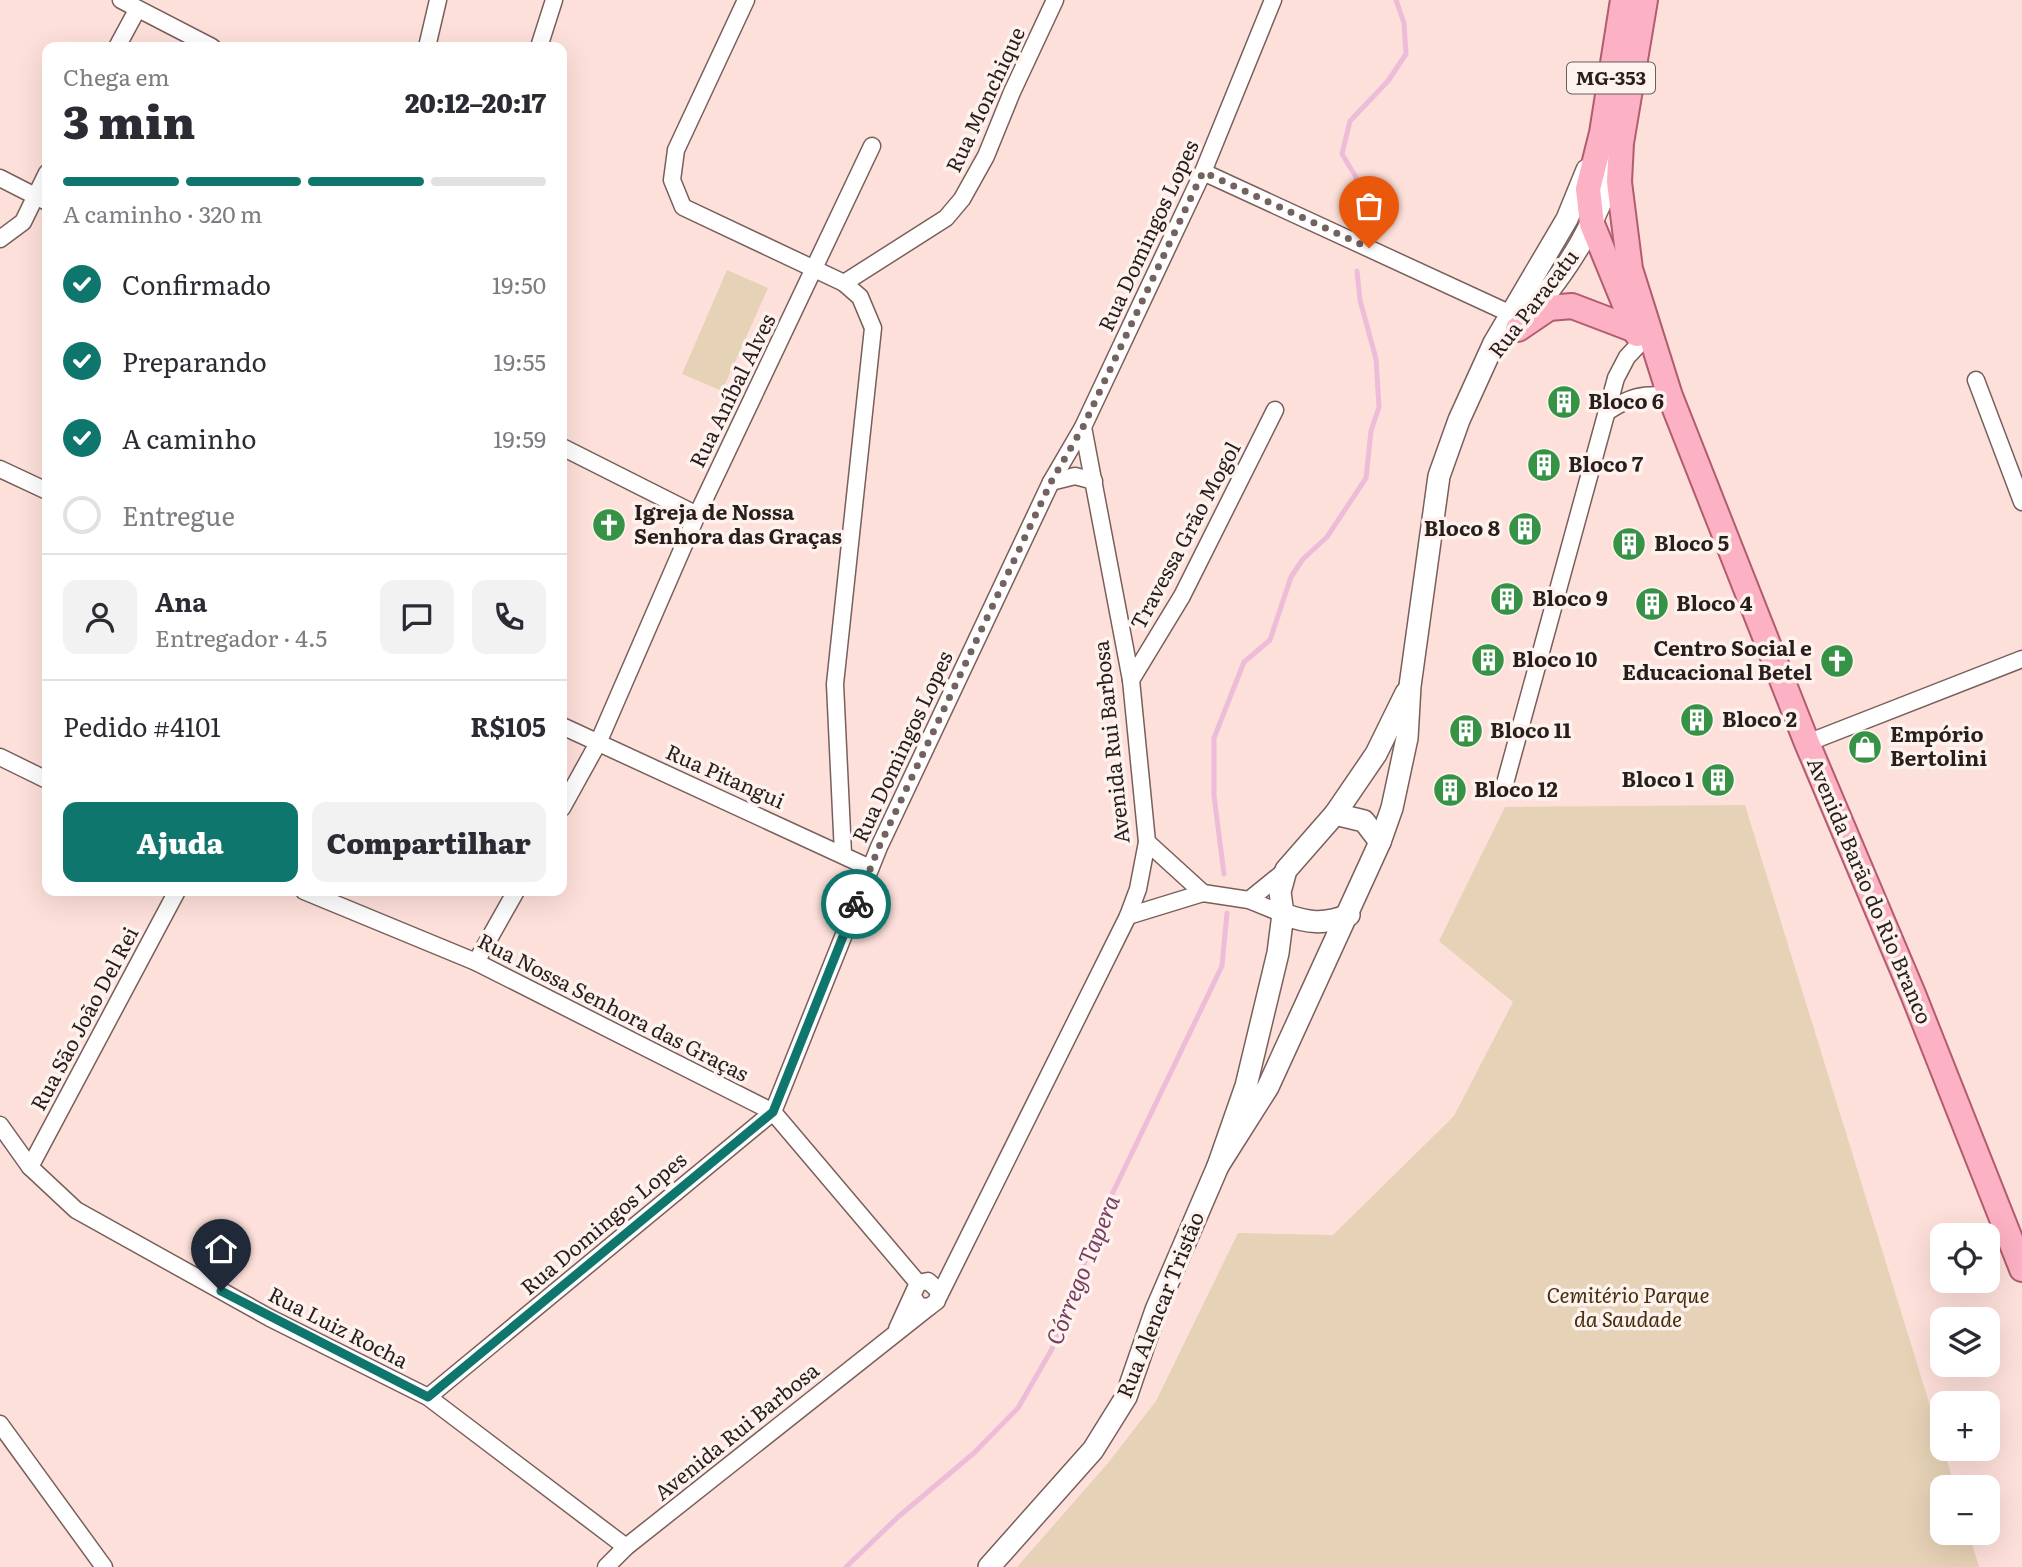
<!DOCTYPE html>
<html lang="pt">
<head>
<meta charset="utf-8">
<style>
  :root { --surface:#fff; --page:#f2f2f3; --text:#2b2b33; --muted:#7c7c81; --line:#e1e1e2; --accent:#0f766e }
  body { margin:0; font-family:Literata,serif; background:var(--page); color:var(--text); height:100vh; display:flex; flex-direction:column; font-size:26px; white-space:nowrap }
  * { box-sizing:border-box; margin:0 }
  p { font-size:23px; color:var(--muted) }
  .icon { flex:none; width:38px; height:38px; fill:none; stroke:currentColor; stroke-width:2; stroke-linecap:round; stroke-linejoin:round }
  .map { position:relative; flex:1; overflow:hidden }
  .sheet { position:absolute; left:42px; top:42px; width:525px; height:854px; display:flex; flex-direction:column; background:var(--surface); border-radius:14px; box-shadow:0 7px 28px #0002 }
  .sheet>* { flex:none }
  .controls { position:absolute; left:1930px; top:1223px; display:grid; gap:14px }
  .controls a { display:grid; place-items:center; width:70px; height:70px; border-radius:14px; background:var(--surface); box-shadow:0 7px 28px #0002; font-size:35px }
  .pin { position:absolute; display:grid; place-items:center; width:60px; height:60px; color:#fff; margin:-72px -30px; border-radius:50% 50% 50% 0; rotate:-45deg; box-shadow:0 0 7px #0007 }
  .pin .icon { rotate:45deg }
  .courier { position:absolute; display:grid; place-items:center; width:70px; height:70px; margin:-35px; border:5px solid #0f766e; border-radius:50%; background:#fff; color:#222; box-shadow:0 2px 9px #0007 }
  .head em { font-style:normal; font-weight:800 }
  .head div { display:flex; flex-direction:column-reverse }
  .head { display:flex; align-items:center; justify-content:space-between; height:119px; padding:0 21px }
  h1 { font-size:46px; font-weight:800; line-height:52px }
  .bar { display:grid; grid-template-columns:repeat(4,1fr); gap:10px 7px; align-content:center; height:84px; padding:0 21px }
  .bar i { height:9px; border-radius:5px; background:var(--line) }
  .bar .on { background:var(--accent) }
  .bar p { grid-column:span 4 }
  .line { display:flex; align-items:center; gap:18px; padding:0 21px; border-top:2px solid var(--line) }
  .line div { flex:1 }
  .round { display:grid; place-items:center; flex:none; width:74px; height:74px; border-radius:14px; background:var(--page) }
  ol { padding:0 21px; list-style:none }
  li { display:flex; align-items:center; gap:21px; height:77px }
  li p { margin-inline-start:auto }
  li .icon { padding:7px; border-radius:50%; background:var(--accent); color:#fff; stroke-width:4 }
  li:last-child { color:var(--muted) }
  li i { width:38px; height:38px; border:4px solid var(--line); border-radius:50% }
  .button { display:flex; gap:14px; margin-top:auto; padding:14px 21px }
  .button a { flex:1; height:80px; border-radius:14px; background:var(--accent); color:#fff; font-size:28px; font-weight:800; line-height:80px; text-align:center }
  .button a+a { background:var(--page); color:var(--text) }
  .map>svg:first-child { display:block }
</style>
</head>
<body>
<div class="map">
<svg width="2022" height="1567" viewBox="0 0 2022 1567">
  <rect width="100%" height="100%" fill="#fee0da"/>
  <g fill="#e6d2b6">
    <path d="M727,270L768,288L722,391L682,374Z"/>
    <path d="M1745,805L1955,1487L1942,1488V1533H1969L1979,1567H1017L1108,1463L1156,1401L1238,1233L1333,1235L1454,1116L1513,1002L1439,941L1505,807Z"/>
  </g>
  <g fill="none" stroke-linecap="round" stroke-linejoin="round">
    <g stroke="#ecbcd8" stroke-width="5">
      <path d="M1351,217L1356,177L1342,154L1350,121L1388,81L1406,54L1404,23L1396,0"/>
      <path d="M1224,874L1214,796V738L1244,662L1270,640L1291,577L1303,559L1327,537L1366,478L1371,431L1379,407L1376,359L1360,300L1357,271"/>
      <path d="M846,1567L898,1517L974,1453L1018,1408L1052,1349L1104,1211L1222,966L1227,913"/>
    </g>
    <g stroke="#795f5b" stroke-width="19">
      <g id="street">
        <path d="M121,0L212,47"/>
        <path d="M746,0L676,150L672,180L683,207L844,283L860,297L873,328L835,684L843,854"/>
        <path d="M117,47L137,10"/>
        <path d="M427,47L438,0"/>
        <path d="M539,47L554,0"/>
        <path d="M1203,172L1511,314"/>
        <path d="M0,178L47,202"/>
        <path d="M0,239L23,222L47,173"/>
        <path d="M844,283L946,218L962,199L986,156L1012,92L1055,0"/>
        <path d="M1976,380L2022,502"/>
        <path d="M1607,412C1629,397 1643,393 1670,396"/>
        <path d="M562,447L697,515"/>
        <path d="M0,469L47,491"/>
        <path d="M1051,482L1075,476L1094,481"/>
        <path d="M1131,680L1182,596L1275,410"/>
        <path d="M562,726L870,868"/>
        <path d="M1807,743L2022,659"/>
        <path d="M0,757L47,780"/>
        <path d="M1504,787L1616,378L1627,357L1641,342"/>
        <path d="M562,808L598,743L697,515L872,146"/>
        <path d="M1147,842L1203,893"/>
        <path d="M304,891L476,962L773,1112L918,1283"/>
        <path d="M1249,900L1286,870"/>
        <path d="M1128,916L1203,893L1249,900L1283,914"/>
        <path d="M476,962L516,891"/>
        <path d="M0,1125L30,1167L76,1210L270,1318L428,1397L626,1547"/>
        <path d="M30,1167L177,891"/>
        <path d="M939,1296L1128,916L1138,889L1147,842L1131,680L1083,427"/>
        <path d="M897,1329L918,1283L928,1281L939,1291L937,1301L929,1307L919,1306L913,1297"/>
        <path d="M428,1397L773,1112L879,847L1051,482L1083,427L1203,172L1273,0"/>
        <path d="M0,1424L104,1567"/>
        <path d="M606,1567L626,1547L929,1307"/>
      </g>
    </g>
    <g stroke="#795f5b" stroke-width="24">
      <g id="secondary">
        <path d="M1526,319C1571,265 1595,227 1616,160"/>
        <path d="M1335,814L1364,821L1380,842"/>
        <path d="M1283,914C1308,923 1323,925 1349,915"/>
        <path d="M1218,1166L1268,1087L1380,842L1392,808L1407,738L1410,686L1439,476L1459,420L1494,343L1567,219L1587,170"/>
        <path d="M989,1567L1093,1450L1126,1397L1156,1310L1218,1166L1246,1086L1278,953L1283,914L1280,892L1286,870L1335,814L1376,754L1406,693"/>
      </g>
    </g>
    <g stroke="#b25c6f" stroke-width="28">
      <g id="primary">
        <path d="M1623,0L1602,133L1588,189L1592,224L1637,334"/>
        <path d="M1645,0L1621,143L1619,182L1630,269L1670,396L1807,743L1913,994L2022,1269"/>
        <path d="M1518,329L1549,308L1572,306L1635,330"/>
      </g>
    </g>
    <use href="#street" stroke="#fff" stroke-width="16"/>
    <use href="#secondary" stroke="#fff" stroke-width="21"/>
    <use href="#primary" stroke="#fdb1c4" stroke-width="24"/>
  </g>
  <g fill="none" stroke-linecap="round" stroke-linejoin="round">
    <path stroke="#73625e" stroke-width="7" stroke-dasharray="0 12.6" d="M856,904L879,847L1051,482L1083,427L1203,172L1369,248"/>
    <path stroke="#0f766e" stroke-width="9" d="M221,1291L428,1397L773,1112L856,904"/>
  </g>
  <defs>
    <g id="building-disc" transform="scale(1.75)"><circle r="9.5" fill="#369244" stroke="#fef2ef"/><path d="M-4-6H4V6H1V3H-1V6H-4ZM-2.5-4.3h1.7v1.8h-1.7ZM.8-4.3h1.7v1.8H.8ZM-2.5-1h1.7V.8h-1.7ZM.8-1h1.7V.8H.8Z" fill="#fff"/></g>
    <g id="church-disc" transform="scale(1.75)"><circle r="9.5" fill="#369244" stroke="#fef2ef"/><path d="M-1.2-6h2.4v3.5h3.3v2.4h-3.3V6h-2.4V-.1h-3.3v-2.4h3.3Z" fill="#fff"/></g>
    <g id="shop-disc" transform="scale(1.75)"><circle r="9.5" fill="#369244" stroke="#fef2ef"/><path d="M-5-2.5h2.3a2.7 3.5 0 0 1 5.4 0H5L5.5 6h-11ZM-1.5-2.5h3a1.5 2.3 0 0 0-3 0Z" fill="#fff"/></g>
  </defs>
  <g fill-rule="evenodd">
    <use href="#building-disc" x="1564" y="402"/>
    <use href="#building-disc" x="1544" y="465"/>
    <use href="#church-disc" x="609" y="525"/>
    <use href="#building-disc" x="1525" y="529"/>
    <use href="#building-disc" x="1629" y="544"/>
    <use href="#building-disc" x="1507" y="599"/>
    <use href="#building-disc" x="1652" y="604"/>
    <use href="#building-disc" x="1488" y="660"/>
    <use href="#church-disc" x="1837" y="661"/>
    <use href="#building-disc" x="1697" y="720"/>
    <use href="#building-disc" x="1466" y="731"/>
    <use href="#shop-disc" x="1865" y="747"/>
    <use href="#building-disc" x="1718" y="780"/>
    <use href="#building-disc" x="1450" y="790"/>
  </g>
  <g text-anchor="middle" stroke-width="7" stroke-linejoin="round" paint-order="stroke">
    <rect fill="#fef2ef" stroke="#685e5b" stroke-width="2" x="1567" y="62.5" width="88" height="31" rx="5"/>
    <g font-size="19" font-weight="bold" fill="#281e1c">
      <text x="1611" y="85">MG-353</text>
    </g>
    <g font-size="21" fill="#281e1c" stroke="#fef2ef">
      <text transform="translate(986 100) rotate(-65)" y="7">Rua Monchique</text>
      <text transform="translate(1149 236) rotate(-65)" y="7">Rua Domingos Lopes</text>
      <text transform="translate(1534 304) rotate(-52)" y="7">Rua Paracatu</text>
      <text transform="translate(733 391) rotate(-64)" y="7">Rua Aníbal Alves</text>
      <text transform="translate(1186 536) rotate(-62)" y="7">Travessa Grão Mogol</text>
      <text transform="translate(1112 742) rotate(-96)" y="7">Avenida Rui Barbosa</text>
      <text transform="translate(903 747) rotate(-65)" y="7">Rua Domingos Lopes</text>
      <text transform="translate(725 777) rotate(24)" y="7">Rua Pitangui</text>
      <text transform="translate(1869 891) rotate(67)" y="7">Avenida Barão do Rio Branco</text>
      <text transform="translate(613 1008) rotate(27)" y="7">Rua Nossa Senhora das Graças</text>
      <text transform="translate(85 1019) rotate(-62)" y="7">Rua São João Del Rei</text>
      <text transform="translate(604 1224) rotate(-40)" y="7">Rua Domingos Lopes</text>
      <text transform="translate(1161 1305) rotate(-68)" y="7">Rua Alencar Tristão</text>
      <text transform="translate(338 1328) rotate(27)" y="7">Rua Luiz Rocha</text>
      <text transform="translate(737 1432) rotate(-39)" y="7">Avenida Rui Barbosa</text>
    </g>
    <g font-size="21" font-weight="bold" fill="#281e1c" stroke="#fef2ef" text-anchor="start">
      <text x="1588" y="409">Bloco 6</text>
      <text x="1568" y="472">Bloco 7</text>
      <text x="634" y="520">Igreja de Nossa<tspan x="634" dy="24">Senhora das Graças</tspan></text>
      <text x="1500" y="536" text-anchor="end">Bloco 8</text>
      <text x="1654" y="551">Bloco 5</text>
      <text x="1532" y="606">Bloco 9</text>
      <text x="1676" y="611">Bloco 4</text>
      <text x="1812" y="656" text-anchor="end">Centro Social e<tspan x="1812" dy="24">Educacional Betel</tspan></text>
      <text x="1512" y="667">Bloco 10</text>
      <text x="1722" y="727">Bloco 2</text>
      <text x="1490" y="738">Bloco 11</text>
      <text x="1890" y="742">Empório<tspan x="1890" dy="24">Bertolini</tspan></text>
      <text x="1694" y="787" text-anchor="end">Bloco 1</text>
      <text x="1474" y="797">Bloco 12</text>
    </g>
    <g font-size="21" font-style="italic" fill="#432e0b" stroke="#fef2ef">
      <text x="1628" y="1303">Cemitério Parque<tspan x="1628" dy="24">da Saudade</tspan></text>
    </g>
    <g font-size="23" font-style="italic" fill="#763c61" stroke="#fef2ef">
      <text transform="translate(1083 1270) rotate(-68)" y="8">Córrego Tapera</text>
    </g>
  </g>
</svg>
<div class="controls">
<a><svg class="icon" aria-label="locate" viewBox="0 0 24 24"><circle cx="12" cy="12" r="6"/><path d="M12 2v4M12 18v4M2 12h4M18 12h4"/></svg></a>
<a><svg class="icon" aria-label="layers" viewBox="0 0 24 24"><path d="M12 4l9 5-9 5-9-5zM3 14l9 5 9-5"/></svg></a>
<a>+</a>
<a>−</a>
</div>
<div class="pin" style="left:1369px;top:248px;background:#ea580c"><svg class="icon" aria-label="bag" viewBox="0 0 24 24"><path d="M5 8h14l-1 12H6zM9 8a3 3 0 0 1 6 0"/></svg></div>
<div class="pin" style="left:221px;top:1291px;background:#1f2937"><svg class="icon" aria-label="home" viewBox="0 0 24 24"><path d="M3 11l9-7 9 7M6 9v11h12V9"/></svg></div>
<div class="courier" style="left:856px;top:904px"><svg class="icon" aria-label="bike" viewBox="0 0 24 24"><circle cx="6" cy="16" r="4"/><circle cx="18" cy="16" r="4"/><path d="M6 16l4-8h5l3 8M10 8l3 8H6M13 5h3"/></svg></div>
<section class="sheet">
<div class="head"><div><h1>3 min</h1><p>Chega em</p></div><em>20:12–20:17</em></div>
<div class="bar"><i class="on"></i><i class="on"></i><i class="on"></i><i></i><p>A caminho · 320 m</p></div>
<ol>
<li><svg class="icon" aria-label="check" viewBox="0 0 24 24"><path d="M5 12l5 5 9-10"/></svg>Confirmado<p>19:50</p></li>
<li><svg class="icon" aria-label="check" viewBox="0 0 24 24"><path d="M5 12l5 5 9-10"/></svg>Preparando<p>19:55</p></li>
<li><svg class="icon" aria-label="check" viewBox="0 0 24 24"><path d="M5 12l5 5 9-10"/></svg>A caminho<p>19:59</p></li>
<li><i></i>Entregue</li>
</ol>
<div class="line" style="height:126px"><a class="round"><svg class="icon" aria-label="person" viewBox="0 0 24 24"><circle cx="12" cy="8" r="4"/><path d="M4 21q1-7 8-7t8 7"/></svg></a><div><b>Ana</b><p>Entregador · 4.5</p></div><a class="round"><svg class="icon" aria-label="chat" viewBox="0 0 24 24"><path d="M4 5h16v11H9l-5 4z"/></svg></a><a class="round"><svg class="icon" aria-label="phone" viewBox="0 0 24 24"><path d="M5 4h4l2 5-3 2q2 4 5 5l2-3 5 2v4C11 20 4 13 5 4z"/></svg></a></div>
<div class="line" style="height:91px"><div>Pedido #4101</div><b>R$105</b></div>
<div class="button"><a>Ajuda</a><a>Compartilhar</a></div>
</section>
</div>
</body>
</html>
